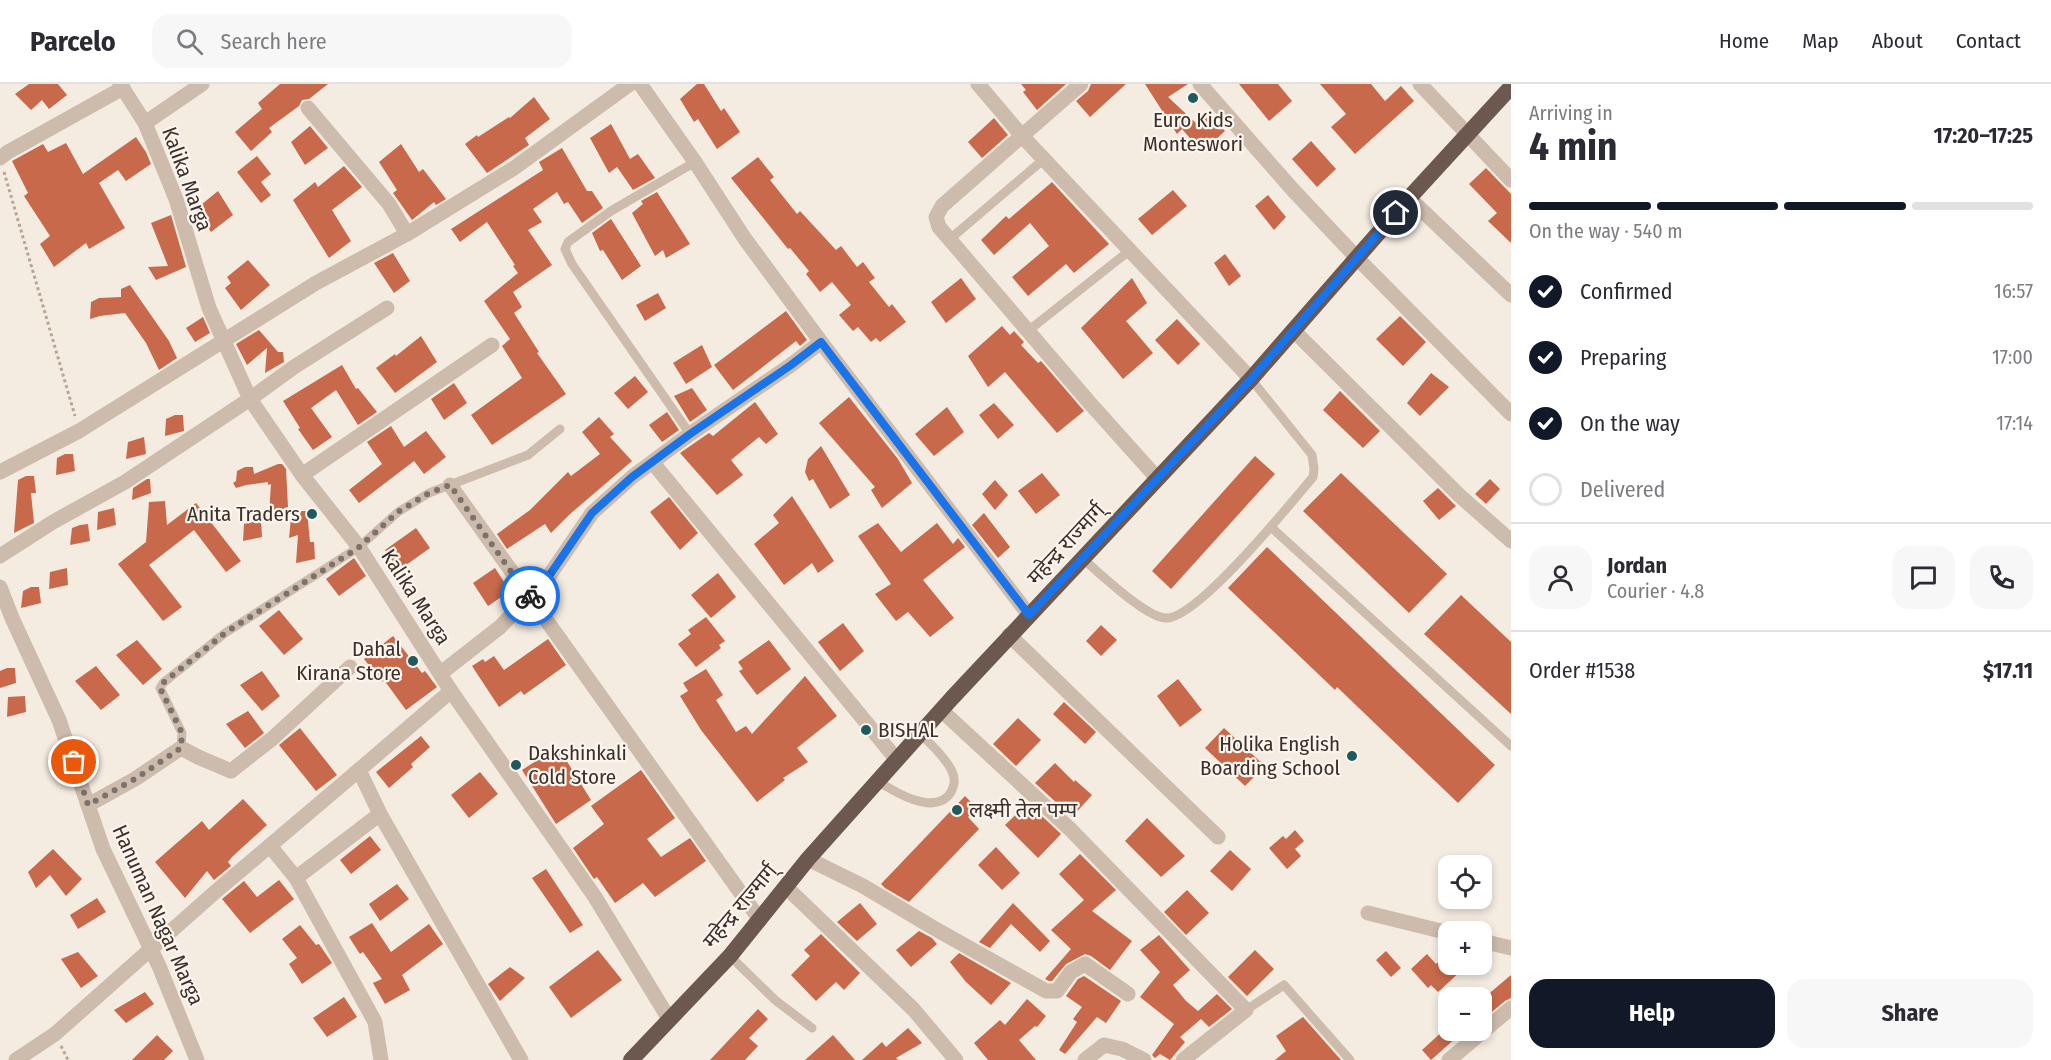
<!DOCTYPE html>
<html lang="en">
<head>
<meta charset="utf-8">
<style>
  :root { --surface:#fff; --page:#f7f7f7; --text:#2b2b33; --muted:#7c7c81; --line:#e1e1e2; --accent:#111827 }
  body { margin:0; font-family:"Fira Sans Condensed","Noto Sans Devanagari",sans-serif; background:var(--page); color:var(--text); height:100vh; display:flex; flex-direction:column; font-size:22px; white-space:nowrap }
  * { box-sizing:border-box; margin:0 }
  p { font-size:20px; color:var(--muted) }
  .icon { flex:none; width:33px; height:33px; fill:none; stroke:currentColor; stroke-width:2; stroke-linecap:round; stroke-linejoin:round }
  .map { position:relative; flex:1; overflow:hidden }
  .sheet { display:flex; flex-direction:column; background:var(--surface); width:540px }
  .sheet>* { flex:none }
  .controls { position:absolute; left:1438px; top:771px; display:grid; gap:12px }
  .controls a { display:grid; place-items:center; width:54px; height:54px; border-radius:12px; background:var(--surface); box-shadow:0 3px 9px #0003; font-size:30px }
  .pin { position:absolute; display:grid; place-items:center; width:51px; height:51px; color:#fff; margin:-26px; border:3px solid #fff; border-radius:50%; box-shadow:0 2px 6px #0007 }
  .courier { position:absolute; display:grid; place-items:center; width:60px; height:60px; margin:-30px; border:4px solid #1a73e8; border-radius:50%; background:#fff; color:#222; box-shadow:0 2px 8px #0007 }
  .overview em { font-style:normal; font-weight:700 }
  .overview div { display:flex; flex-direction:column-reverse }
  .overview { display:flex; align-items:center; justify-content:space-between; height:102px; padding:0 18px }
  h1 { font-size:39px; font-weight:700; line-height:45px }
  .bar { display:grid; grid-template-columns:repeat(4,1fr); gap:9px 6px; align-content:center; height:72px; padding:0 18px }
  .bar i { height:8px; border-radius:4px; background:var(--line) }
  .bar .on { background:var(--accent) }
  .bar p { grid-column:span 4 }
  .line { display:flex; align-items:center; gap:15px; padding:0 18px; border-top:2px solid var(--line) }
  .line div { flex:1 }
  .round { display:grid; place-items:center; flex:none; width:63px; height:63px; border-radius:18px; background:var(--page) }
  ol { padding:0 18px; list-style:none }
  li { display:flex; align-items:center; gap:18px; height:66px }
  li p { margin-inline-start:auto }
  li .icon { padding:6px; border-radius:50%; background:var(--accent); color:#fff; stroke-width:4 }
  li:last-child { color:var(--muted) }
  li i { width:33px; height:33px; border:3px solid var(--line); border-radius:50% }
  .primary-button { display:flex; gap:12px; margin-top:auto; padding:12px 18px }
  .primary-button a { flex:1; height:69px; border-radius:18px; background:var(--accent); color:#fff; font-size:24px; font-weight:700; line-height:69px; text-align:center }
  .primary-button a+a { background:var(--page); color:var(--text) }
  header { display:flex; align-items:center; gap:36px; box-sizing:border-box; height:84px; padding:0 30px; background:var(--surface); border-bottom:2px solid var(--line) }
  header strong { font-size:28px }
  nav { display:flex; gap:33px; margin-inline-start:auto; font-size:21px }
  .search { width:420px; height:54px; background:var(--page); display:flex; align-items:center; gap:15px; box-sizing:border-box; padding:0 21px; border-radius:18px; color:var(--muted); font-size:22px }
  main { display:flex; flex:1; min-height:0 }
  .map>svg:first-child { display:block }
</style>
</head>
<body>
<header>
<strong>Parcelo</strong>
<div class="search"><svg class="icon" aria-label="search" viewBox="0 0 24 24"><circle cx="10" cy="10" r="6"/><path d="M15 15l6 6"/></svg>Search here</div>
<nav><a>Home</a><a>Map</a><a>About</a><a>Contact</a></nav>
</header>
<main>
<div class="map">
<svg width="1511" height="976" viewBox="0 0 1511 976">
  <rect width="100%" height="100%" fill="#f4ebe1"/>
  <g fill="#c8694b">
    <path d="M29,0H58L67,11L49,25L42,16L31,26L15,10Z"/>
    <path d="M280,0H328L309,15L302,16L299,22L269,44L272,48L251,67L235,48L262,25L258,19Z"/>
    <path d="M697,0H704L721,27L724,24L740,48L717,65L698,35L694,38L680,15Z"/>
    <path d="M1021,0H1066L1037,26L1023,8L1026,6Z"/>
    <path d="M1091,0H1126L1090,33L1076,17L1088,7Z"/>
    <path d="M1145,0H1188L1168,13L1198,41L1210,31L1225,47L1202,68L1182,45L1177,50Z"/>
    <path d="M1239,0H1278L1292,17L1269,37Z"/>
    <path d="M1320,0H1371L1385,17L1401,2L1414,17L1355,70L1331,43L1346,30Z"/>
    <path d="M534,13L550,35L525,54L529,61L487,89L465,60L477,51L478,53L509,33L510,34Z"/>
    <path d="M994,34L1008,51L982,74L968,58Z"/>
    <path d="M611,40L630,75L638,70L655,94L633,106L617,83L609,89L590,54Z"/>
    <path d="M310,42L328,64L305,81L291,58Z"/>
    <path d="M136,53L146,68L151,80L126,97L118,86L99,99L125,144L89,165L86,159L54,183L40,160L50,152L24,112L28,109L12,77L43,60L48,68L66,59L83,90Z"/>
    <path d="M1311,57L1336,85L1317,103L1292,75Z"/>
    <path d="M401,60L419,88L423,85L446,115L436,121L434,118L412,136L393,109L397,106L379,78Z"/>
    <path d="M562,64L587,107H592L603,124L582,139L568,118L564,120L557,108L533,125L542,138L528,146L552,181L513,208L522,223L514,229L539,268L537,269L566,310L492,361L471,331L522,294L502,262L510,255L484,217L518,189L513,182L515,181L487,138L460,158L451,145L543,86L539,78Z"/>
    <path d="M257,72L271,90L261,98L271,111L261,119L237,88Z"/>
    <path d="M758,73L774,93L770,96L797,130L800,127L836,166L841,162L857,183L863,178L875,194L869,198L889,223L892,220L906,238L880,258L876,254L871,258L858,243L853,247L839,231L851,221L832,198L820,208L806,190L809,187L790,164L788,165L731,94Z"/>
    <path d="M344,82L362,103L332,126L351,157L329,174L293,116L315,98L318,103Z"/>
    <path d="M1486,84L1511,110V159L1488,137L1497,129L1469,100Z"/>
    <path d="M1052,98L1109,160L1074,189L1066,180L1028,212L1012,193L1049,162L1030,139L994,171L981,156L1006,132L1009,135Z"/>
    <path d="M1173,106L1187,122L1152,151L1138,135Z"/>
    <path d="M218,107L233,131L211,148L196,125Z"/>
    <path d="M657,108L690,160L666,174L663,166L655,172L632,129L643,120L641,117Z"/>
    <path d="M1268,111L1286,133L1274,146L1255,122Z"/>
    <path d="M171,131L186,183L156,196L148,183L168,182L151,139Z"/>
    <path d="M611,135L641,182L622,196L603,166L600,167L592,149Z"/>
    <path d="M393,169L410,197L394,209L374,179Z"/>
    <path d="M1225,170L1241,192L1229,202L1214,179Z"/>
    <path d="M248,176L270,201L241,226L225,204L231,199L227,193Z"/>
    <path d="M961,194L976,215L946,239L931,218Z"/>
    <path d="M1132,194L1147,219L1126,237L1153,269L1123,295L1081,244Z"/>
    <path d="M130,201L169,257L177,274L159,286L146,259L125,229L100,232L90,235L91,218L99,214L121,213V205Z"/>
    <path d="M658,209L666,224L645,237L636,221Z"/>
    <path d="M786,227L807,256L800,262L796,257L733,306L714,281Z"/>
    <path d="M1400,232L1426,258L1403,282L1376,255Z"/>
    <path d="M203,233L210,249L195,258L186,244Z"/>
    <path d="M1177,235L1200,260L1178,281L1155,256Z"/>
    <path d="M1002,242L1010,251L1014,247L1024,258L1021,261L1038,279L1041,277L1084,327L1057,349L1005,288L988,303L968,272Z"/>
    <path d="M259,246L278,268H283L284,278L265,289L267,264L247,281L236,260Z"/>
    <path d="M421,252L437,278L395,309L376,284L395,270L396,272Z"/>
    <path d="M702,261L712,283L686,300L673,279Z"/>
    <path d="M342,281L356,305L358,304L377,328L358,341L336,306L311,324L332,353L313,366L298,345L300,344L283,317Z"/>
    <path d="M1431,289L1449,303L1420,332L1407,319Z"/>
    <path d="M635,292L648,308L628,325L614,309Z"/>
    <path d="M454,299L467,319L444,336L431,315Z"/>
    <path d="M692,304L707,326L690,338L674,312Z"/>
    <path d="M1340,307L1380,347L1363,364L1323,326Z"/>
    <path d="M849,313L898,375L912,399L882,424L871,406L875,403L819,339Z"/>
    <path d="M755,318L778,350L766,360L759,353L731,376L743,391L717,411L680,369L709,349L713,352Z"/>
    <path d="M994,319L1014,341L998,355L979,331Z"/>
    <path d="M947,323L964,348L934,372L915,350Z"/>
    <path d="M667,328L679,346L662,358L649,341Z"/>
    <path d="M175,331H183L184,347L165,352L166,335Z"/>
    <path d="M599,333L614,350L610,353L632,377L570,430L551,449L545,440L507,465L497,450L530,426L568,388L571,392L600,370L582,348Z"/>
    <path d="M391,342L404,363L426,347L446,373L424,390L414,377L359,419L349,406L382,380L367,358Z"/>
    <path d="M144,353L146,370L126,375L128,358Z"/>
    <path d="M821,362L850,411L830,425L813,395L809,397L805,388L808,375Z"/>
    <path d="M65,370H73L75,387L56,391L57,374Z"/>
    <path d="M1255,372L1275,390L1171,505L1152,487Z"/>
    <path d="M278,380H282L286,385L288,423L269,430L271,400L268,401V398L246,401L236,404L233,399L236,397L237,387L245,383H253L254,390Z"/>
    <path d="M1042,389L1060,411L1036,430L1018,407Z"/>
    <path d="M1341,389L1447,490L1409,529L1303,427Z"/>
    <path d="M26,392H34L36,409H31L34,439L14,449L18,396Z"/>
    <path d="M147,395H150L151,409L132,416L133,404Z"/>
    <path d="M1490,395L1500,405L1486,420L1475,410Z"/>
    <path d="M995,396L1008,411L995,426L982,410Z"/>
    <path d="M1438,404L1456,422L1439,436L1423,417Z"/>
    <path d="M792,412L834,477L818,489L812,479L784,501L754,460L779,439L773,431Z"/>
    <path d="M669,413L698,449L680,466L650,428Z"/>
    <path d="M165,417L167,441L196,419L241,477L226,488L194,446L149,481L182,523L163,537L118,480L146,458L149,418Z"/>
    <path d="M114,424L116,441L97,446L98,428Z"/>
    <path d="M300,427H307L310,458H314L315,475L296,479L298,451L289,454L291,434L300,433Z"/>
    <path d="M984,429L1010,463L998,474L972,441Z"/>
    <path d="M261,436L262,453L243,457L244,440Z"/>
    <path d="M878,439L901,468L937,439L953,460L958,454L965,463L923,496L954,534L930,553L908,528L896,537L875,510L891,500L858,452Z"/>
    <path d="M88,440L90,457L70,461L72,444L80,441Z"/>
    <path d="M416,444L430,464L399,486L385,466Z"/>
    <path d="M1267,463L1495,681L1458,719L1337,603L1335,606L1228,504Z"/>
    <path d="M354,474L366,492L339,512L326,495Z"/>
    <path d="M67,484L68,501L49,505L50,488Z"/>
    <path d="M495,484L510,507L488,522L473,499Z"/>
    <path d="M718,489L736,513L711,534L691,511Z"/>
    <path d="M31,503H39L41,519L21,524L23,507Z"/>
    <path d="M1461,511L1511,558V630L1424,550Z"/>
    <path d="M279,526L303,555L284,571L259,542Z"/>
    <path d="M706,533L725,557L719,561L721,564L696,583L678,560L691,550L688,546Z"/>
    <path d="M843,539L864,567L840,587L818,558Z"/>
    <path d="M1101,541L1117,556L1101,572L1086,557Z"/>
    <path d="M393,552L422,589L425,587L437,603L406,626L384,596L382,598L364,575Z"/>
    <path d="M548,555L566,581L524,611L521,607L499,623L472,582L483,575L485,578L494,572L504,586Z"/>
    <path d="M137,556L162,585L143,601L116,571Z"/>
    <path d="M769,556L791,585L757,611L739,587L743,585L738,578Z"/>
    <path d="M96,582L120,611L101,626L75,597Z"/>
    <path d="M7,584H15L16,599L0,604V587Z"/>
    <path d="M706,585L723,611L716,616L736,648L746,642L752,650L805,592L837,632L797,664L808,678L783,694L785,696L757,718L701,646L680,612L688,607L683,599Z"/>
    <path d="M262,587L280,612L262,627L240,601Z"/>
    <path d="M1178,595L1202,626L1180,643L1157,612Z"/>
    <path d="M25,612L26,628L7,633L8,613Z"/>
    <path d="M1064,618L1096,648L1085,660L1053,630Z"/>
    <path d="M248,627L264,649L245,664L226,640Z"/>
    <path d="M1018,634L1041,656L1016,682L993,660Z"/>
    <path d="M300,644L337,691L316,707L279,661Z"/>
    <path d="M1224,644L1265,682L1245,702L1205,664Z"/>
    <path d="M421,652L430,663L411,680L413,683L389,704L376,688Z"/>
    <path d="M558,663L591,716L556,740L522,686Z"/>
    <path d="M1055,679L1074,698L1075,696L1092,711L1072,733L1035,699Z"/>
    <path d="M641,686L675,734L647,755L661,773L690,754L706,777L655,813L643,799L615,819L597,793L594,795L573,764L604,740L591,722Z"/>
    <path d="M480,688L498,710L469,734L451,711Z"/>
    <path d="M965,712L977,724L968,733L979,745L909,818L885,804L881,800Z"/>
    <path d="M243,715L267,741L232,773L228,778L231,782L214,796L207,787L185,814L155,778L202,737L209,746Z"/>
    <path d="M1028,719L1061,750L1038,774L1005,741Z"/>
    <path d="M1147,734L1185,772L1161,793L1125,757Z"/>
    <path d="M1295,746L1304,757L1295,765L1301,772L1287,785L1269,764L1283,752L1286,755Z"/>
    <path d="M370,752L381,766L351,790L340,776Z"/>
    <path d="M996,763L1020,789L1002,806L978,781Z"/>
    <path d="M53,765L82,795L66,812L50,791L36,804L28,788Z"/>
    <path d="M1230,766L1251,785L1232,807L1210,787Z"/>
    <path d="M1080,770L1116,806L1092,827L1132,857L1110,886L1091,872L1085,870L1066,880L1052,897H1049L1045,895L1071,865L1051,846L1084,816L1059,790Z"/>
    <path d="M546,785L583,841L570,849L532,794Z"/>
    <path d="M279,796L294,815L250,849L222,815L244,797L257,813Z"/>
    <path d="M397,800L409,815L380,837L369,820Z"/>
    <path d="M1187,806L1209,829L1186,851L1164,828Z"/>
    <path d="M97,814L106,828L78,845L70,831Z"/>
    <path d="M860,819L877,840L857,857L837,838Z"/>
    <path d="M1013,819L1050,857L1040,868L1011,840L990,864L979,858Z"/>
    <path d="M372,839L391,868L429,840L443,860L402,891L410,906L385,920L373,899L382,895L363,868L360,870L349,853Z"/>
    <path d="M300,841L316,861L319,860L332,879L302,900L289,880L297,874L282,855Z"/>
    <path d="M919,847L932,854L937,860L911,883L896,866Z"/>
    <path d="M821,850L860,889L844,906L836,898L816,917L791,891L810,872L804,866Z"/>
    <path d="M1159,851L1190,886L1173,901L1186,917L1198,927L1217,910L1232,925L1209,943L1201,935L1180,953L1185,958L1170,976L1160,970L1155,974L1152,971L1174,940L1140,913L1160,888L1140,866Z"/>
    <path d="M598,866L622,896L571,934L549,903Z"/>
    <path d="M1255,866L1274,885L1247,912L1228,893Z"/>
    <path d="M1386,867L1401,884L1391,893L1376,876Z"/>
    <path d="M78,868L98,892L81,904L61,875Z"/>
    <path d="M959,869L1011,899L991,921L966,898L950,878Z"/>
    <path d="M1427,870L1436,880L1446,871L1449,874V880H1455L1461,887L1438,908L1431,901L1428,904L1411,885Z"/>
    <path d="M510,883L525,894L500,917L488,900Z"/>
    <path d="M1511,891V914L1505,917L1482,936V924L1489,917L1485,913Z"/>
    <path d="M1084,892L1121,917L1106,939L1097,933L1065,970L1059,966L1077,938L1073,935L1082,923L1066,912L1078,895Z"/>
    <path d="M145,908L154,920L126,939L114,926Z"/>
    <path d="M344,913L357,933L327,953L313,934Z"/>
    <path d="M1027,915L1046,932L1037,943L1035,942L1019,956L1036,976H988L974,959L1000,936L1005,941Z"/>
    <path d="M758,925L768,935L749,954L758,962L745,976H710Z"/>
    <path d="M1303,933L1341,976H1275L1286,967L1276,952Z"/>
    <path d="M908,944L922,959L896,974L898,976H862L882,958L886,963Z"/>
    <path d="M1444,946H1465L1431,976L1422,966Z"/>
    <path d="M157,951L173,967L164,976H132Z"/>
    <path d="M833,951L855,976H805Z"/>
  </g>
  <g fill="none" stroke-linecap="round" stroke-linejoin="round">
    <g stroke="#b9a596" stroke-width="3" stroke-dasharray="3 3" stroke-linecap="butt">
      <path d="M4,88L75,332"/>
      <path d="M61,962L68,976"/>
    </g>
    <g stroke="#cdbbac" stroke-width="9">
      <path d="M950,155L1044,75"/>
      <path d="M1028,247L1129,167"/>
      <path d="M690,350L572,180L565,165L568,158L611,127L695,78"/>
      <path d="M1271,443L1511,662"/>
      <path d="M1083,475C1100,489 1144,532 1165,534C1196,537 1291,419 1313,393L1314,385L1312,371L1251,295"/>
      <path d="M181,664L182,649L160,604L163,599L225,549L359,463L398,428L429,409L528,371L560,345"/>
      <path d="M879,698C895,708 931,730 948,712C952,708 955,700 954,694C952,680 930,659 920,650"/>
      <path d="M730,872L775,916L812,944"/>
      <path d="M1246,926L1284,901L1350,976"/>
    </g>
    <g stroke="#cdbbac" stroke-width="15">
      <path d="M120,0L145,39L176,115L209,224L250,315L302,391L359,463L451,607L595,813L669,935"/>
      <path d="M640,0L695,78L745,155L821,258L1029,531"/>
      <path d="M978,0L1022,52L1251,295"/>
      <path d="M1081,0L942,122L936,133L939,143L1088,317L1157,394"/>
      <path d="M1200,0L1293,106L1357,174L1511,330"/>
      <path d="M1420,0L1511,96"/>
      <path d="M308,24L389,120L407,150"/>
      <path d="M145,39L202,0"/>
      <path d="M0,74L8,68L123,4"/>
      <path d="M1409,114L1511,211"/>
      <path d="M1293,246L1460,412L1511,457"/>
      <path d="M653,379L897,676"/>
      <path d="M0,388L79,347L316,199L407,150L514,84L630,0"/>
      <path d="M302,391L492,261"/>
      <path d="M450,401L760,836"/>
      <path d="M0,472L53,438L125,398L250,315L294,283L387,224"/>
      <path d="M0,503L12,534L59,636L103,765L159,882L197,976"/>
      <path d="M1009,551L1218,753"/>
      <path d="M441,589L500,543L529,513L549,492L592,429L632,393L690,350L791,281L821,258"/>
      <path d="M941,626L1070,745L1246,926L1183,976"/>
      <path d="M88,721L135,695L181,664L198,673L231,687L273,654L350,583"/>
      <path d="M380,730L521,976"/>
      <path d="M270,762L296,794"/>
      <path d="M808,775L863,802L932,843L1046,907H1057L1071,888L1085,880L1128,910"/>
      <path d="M786,803L914,926L956,976"/>
      <path d="M1368,829L1449,849"/>
      <path d="M1482,857L1511,864"/>
      <path d="M16,976L55,950L214,809L359,686"/>
      <path d="M381,976L375,938L296,794L380,730L359,686L451,607"/>
      <path d="M1085,976L1104,961L1122,965L1144,976"/>
      <path d="M1449,976L1511,924"/>
    </g>
    <path stroke="#6c584f" stroke-width="16" d="M631,976L730,872L808,775L952,614L1251,295L1409,114L1511,3"/>
  </g>
  <g fill="none" stroke-linecap="round" stroke-linejoin="round">
    <path stroke="#7c716b" stroke-width="6" stroke-dasharray="0 10.8" d="M74,678L88,721L135,695L181,664L182,649L160,604L163,599L225,549L358,464L398,428L429,409L450,401L529,513L530,512"/>
    <path stroke="#1a73e8" stroke-width="8" d="M530,512L549,492L592,429L632,393L690,350L791,281L821,258L1029,531L1251,295L1396,129"/>
  </g>
  <g fill="#1f5a5e" stroke="#fbf5ee" stroke-width="2">
    <circle cx="1193" cy="14" r="6"/>
    <circle cx="312" cy="430" r="6"/>
    <circle cx="413" cy="577" r="6"/>
    <circle cx="866" cy="646" r="6"/>
    <circle cx="1352" cy="672" r="6"/>
    <circle cx="516" cy="681" r="6"/>
    <circle cx="957" cy="726" r="6"/>
  </g>
  <g text-anchor="middle" stroke-width="4.5" stroke-linejoin="round" paint-order="stroke">
    <g font-size="21" fill="#3b302b" stroke="#fbf5ee" text-anchor="end">
      <text x="1193" y="43" text-anchor="middle">Euro Kids<tspan x="1193" dy="24">Monteswori</tspan></text>
      <text x="300" y="437">Anita Traders</text>
      <text x="401" y="572">Dahal<tspan x="401" dy="24">Kirana Store</tspan></text>
      <text x="878" y="653" text-anchor="start">BISHAL</text>
      <text x="1340" y="667">Holika English<tspan x="1340" dy="24">Boarding School</tspan></text>
      <text x="528" y="676" text-anchor="start">Dakshinkali<tspan x="528" dy="24">Cold Store</tspan></text>
      <text x="969" y="733" text-anchor="start">लक्ष्मी तेल पम्प</text>
    </g>
    <g font-size="21" fill="#3b302b" stroke="#fbf5ee">
      <text transform="translate(187 95) rotate(70)" y="7">Kalika Marga</text>
      <text transform="translate(1066 460) rotate(-47)" y="7">महेन्द्र राज्मार्ग्</text>
      <text transform="translate(416 513) rotate(57)" y="7">Kalika Marga</text>
      <text transform="translate(740 822) rotate(-50)" y="7">महेन्द्र राज्मार्ग्</text>
      <text transform="translate(158 831) rotate(66)" y="7">Hanuman Nagar Marga</text>
    </g>
  </g>
</svg>
<div class="controls">
<a><svg class="icon" aria-label="locate" viewBox="0 0 24 24"><circle cx="12" cy="12" r="6"/><path d="M12 2v4M12 18v4M2 12h4M18 12h4"/></svg></a>
<a>+</a>
<a>−</a>
</div>
<div class="pin" style="left:74px;top:678px;background:#ea580c"><svg class="icon" aria-label="bag" viewBox="0 0 24 24"><path d="M5 8h14l-1 12H6zM9 8a3 3 0 0 1 6 0"/></svg></div>
<div class="pin" style="left:1396px;top:129px;background:#1f2937"><svg class="icon" aria-label="home" viewBox="0 0 24 24"><path d="M3 11l9-7 9 7M6 9v11h12V9"/></svg></div>
<div class="courier" style="left:530px;top:512px"><svg class="icon" aria-label="bike" viewBox="0 0 24 24"><circle cx="6" cy="16" r="4"/><circle cx="18" cy="16" r="4"/><path d="M6 16l4-8h5l3 8M10 8l3 8H6M13 5h3"/></svg></div>
</div>
<section class="sheet">
<div class="overview"><div><h1>4 min</h1><p>Arriving in</p></div><em>17:20–17:25</em></div>
<div class="bar"><i class="on"></i><i class="on"></i><i class="on"></i><i></i><p>On the way · 540 m</p></div>
<ol>
<li><svg class="icon" aria-label="check" viewBox="0 0 24 24"><path d="M5 12l5 5 9-10"/></svg>Confirmed<p>16:57</p></li>
<li><svg class="icon" aria-label="check" viewBox="0 0 24 24"><path d="M5 12l5 5 9-10"/></svg>Preparing<p>17:00</p></li>
<li><svg class="icon" aria-label="check" viewBox="0 0 24 24"><path d="M5 12l5 5 9-10"/></svg>On the way<p>17:14</p></li>
<li><i></i>Delivered</li>
</ol>
<div class="line" style="height:108px"><a class="round"><svg class="icon" aria-label="person" viewBox="0 0 24 24"><circle cx="12" cy="8" r="4"/><path d="M4 21q1-7 8-7t8 7"/></svg></a><div><b>Jordan</b><p>Courier · 4.8</p></div><a class="round"><svg class="icon" aria-label="chat" viewBox="0 0 24 24"><path d="M4 5h16v11H9l-5 4z"/></svg></a><a class="round"><svg class="icon" aria-label="phone" viewBox="0 0 24 24"><path d="M5 4h4l2 5-3 2q2 4 5 5l2-3 5 2v4C11 20 4 13 5 4z"/></svg></a></div>
<div class="line" style="height:78px"><div>Order #1538</div><b>$17.11</b></div>
<div class="primary-button"><a>Help</a><a>Share</a></div>
</section>
</main>
</body>
</html>
